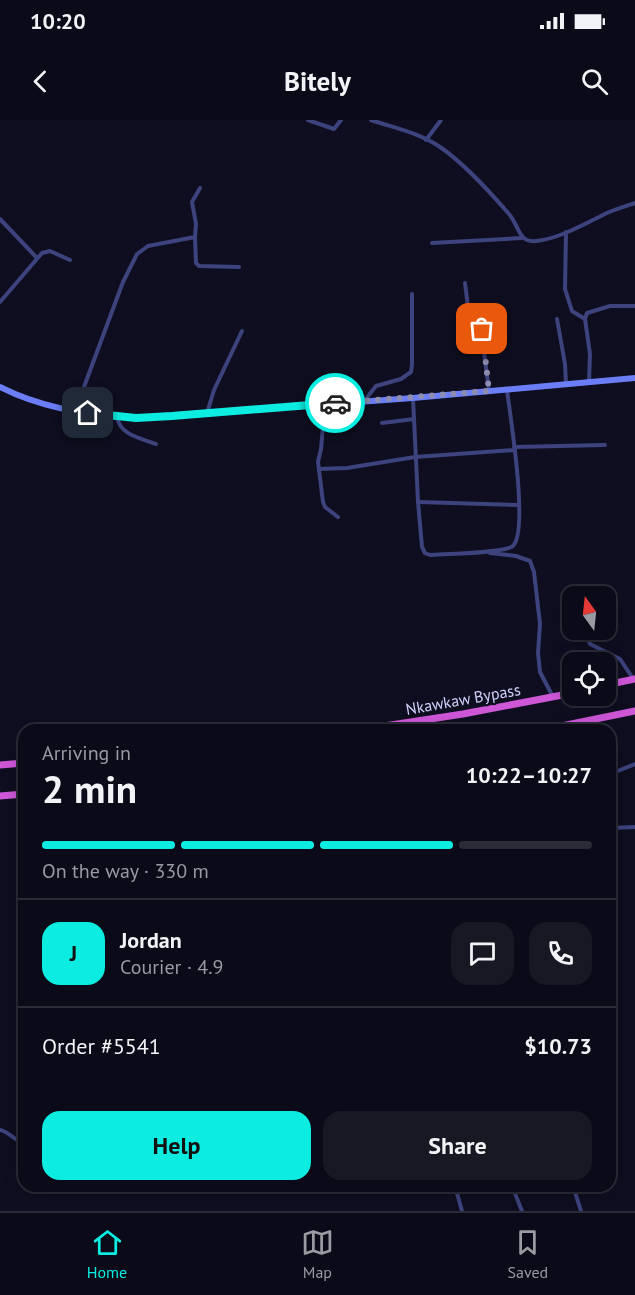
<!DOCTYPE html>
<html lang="en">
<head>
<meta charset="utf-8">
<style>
  :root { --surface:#0a0a18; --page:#181825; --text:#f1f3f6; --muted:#999aa2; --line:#2a2b37; --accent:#0cece0 }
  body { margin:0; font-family:"PT Sans",sans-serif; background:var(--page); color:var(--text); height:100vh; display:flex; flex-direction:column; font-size:22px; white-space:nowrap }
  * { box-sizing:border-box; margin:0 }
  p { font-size:20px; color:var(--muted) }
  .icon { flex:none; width:33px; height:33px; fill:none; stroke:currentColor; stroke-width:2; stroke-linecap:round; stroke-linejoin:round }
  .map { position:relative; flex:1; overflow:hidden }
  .sheet { position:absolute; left:18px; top:604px; width:598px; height:468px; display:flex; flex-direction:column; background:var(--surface); border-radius:18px; box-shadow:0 3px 15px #0003,0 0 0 2px var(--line) }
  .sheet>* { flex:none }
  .needle { width:39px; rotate:345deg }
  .tools { position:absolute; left:562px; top:466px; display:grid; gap:12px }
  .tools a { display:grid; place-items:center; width:54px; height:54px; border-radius:12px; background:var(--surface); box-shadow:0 3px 15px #0003,0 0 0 2px var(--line); font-size:30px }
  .pin { position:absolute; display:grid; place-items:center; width:51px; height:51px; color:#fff; margin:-26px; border-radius:12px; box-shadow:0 3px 9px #0006 }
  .courier { position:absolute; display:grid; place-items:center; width:60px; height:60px; margin:-30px; border:4px solid #0cece0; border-radius:50%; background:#fff; color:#222; box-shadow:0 2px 8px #0007 }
  .headline em { font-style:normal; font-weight:800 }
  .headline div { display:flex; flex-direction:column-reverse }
  .headline { display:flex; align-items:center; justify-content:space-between; height:102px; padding:0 24px }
  h1 { font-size:39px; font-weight:800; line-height:45px }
  .bar { display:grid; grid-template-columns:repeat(4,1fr); gap:9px 6px; align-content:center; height:72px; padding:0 24px }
  .bar i { height:8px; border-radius:4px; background:var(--line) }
  .bar .active { background:var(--accent) }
  .bar p { grid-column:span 4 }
  .line { display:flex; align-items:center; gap:15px; padding:0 24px; border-top:2px solid var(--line) }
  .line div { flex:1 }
  .round { display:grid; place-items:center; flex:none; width:63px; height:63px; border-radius:18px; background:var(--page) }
  .action { display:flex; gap:12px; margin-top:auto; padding:12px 24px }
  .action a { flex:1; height:69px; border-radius:18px; background:var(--accent); color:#111; font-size:24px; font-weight:800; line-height:69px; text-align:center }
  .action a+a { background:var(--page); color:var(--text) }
  .status { display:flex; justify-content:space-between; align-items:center; height:42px; padding:0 30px; background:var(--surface); direction:ltr }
  .status svg { height:16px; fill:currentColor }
  header { display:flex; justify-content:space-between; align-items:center; height:78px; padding:0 24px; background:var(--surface); font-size:27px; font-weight:800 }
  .tabs { display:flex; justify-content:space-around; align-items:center; height:84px; border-top:2px solid var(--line); background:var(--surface); font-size:16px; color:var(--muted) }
  .tabs a { display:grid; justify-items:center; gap:3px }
  .tabs .active { color:var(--accent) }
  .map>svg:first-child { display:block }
</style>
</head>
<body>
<div class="status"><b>10:20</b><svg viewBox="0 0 49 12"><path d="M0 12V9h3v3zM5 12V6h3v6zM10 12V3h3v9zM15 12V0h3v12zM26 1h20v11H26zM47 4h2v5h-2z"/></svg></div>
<header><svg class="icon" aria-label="back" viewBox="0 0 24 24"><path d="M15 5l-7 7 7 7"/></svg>Bitely<svg class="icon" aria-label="search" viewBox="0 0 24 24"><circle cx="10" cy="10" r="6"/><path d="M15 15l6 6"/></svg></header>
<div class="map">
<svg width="635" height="1091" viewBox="0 0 635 1091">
  <rect width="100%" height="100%" fill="#0e0e20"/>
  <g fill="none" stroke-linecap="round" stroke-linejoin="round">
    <g stroke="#3c437d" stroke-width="4">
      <path d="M308,0L334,9L341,0"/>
      <path d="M371,0C394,8 420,13 440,27C465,44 490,72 509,94C519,105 518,123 536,121C558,119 582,105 601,96C611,90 624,87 635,83"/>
      <path d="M426,20L441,0"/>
      <path d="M0,99L37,138"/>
      <path d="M566,112L565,169L572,191L585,199"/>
      <path d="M195,117L196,143L199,146L239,147"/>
      <path d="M432,123L522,118"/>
      <path d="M465,163L468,187L481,209L489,271"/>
      <path d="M0,182L42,133L50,131L70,140"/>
      <path d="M557,199L565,244L566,264"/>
      <path d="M589,262L590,234L585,199L587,193L610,186H635"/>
      <path d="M413,278L418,382L422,427L425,433L430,435C444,434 506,433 513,426C529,410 510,295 507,270"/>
      <path d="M365,280L376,266L401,259L411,252L412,244V174"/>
      <path d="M75,291L123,162L137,134L148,126L195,117L196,104L192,82L200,68"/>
      <path d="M207,293L214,270L242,211"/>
      <path d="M117,297C120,315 140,318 156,324"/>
      <path d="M382,303L414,299"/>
      <path d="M514,327L605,325"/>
      <path d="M319,349L347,348L415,337L515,330"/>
      <path d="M418,382L519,385"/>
      <path d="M338,397L325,387L323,382L318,342L321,329L323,306L329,296L348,295L352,293L353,282"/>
      <path d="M490,433L516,436L530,441L534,452L540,504L538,533L540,552L553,577"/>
      <path d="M567,475L573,489"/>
      <path d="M584,510L590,524L620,539L634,560"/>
      <path d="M610,654L635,644"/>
      <path d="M610,708L635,707"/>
      <path d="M0,1010C8,1011 15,1021 24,1023"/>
      <path d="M455,1066L462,1091"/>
      <path d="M512,1066L522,1091"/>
      <path d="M573,1066L581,1091"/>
    </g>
    <path stroke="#6c7ef7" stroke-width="6" d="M0,267C41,288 90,296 136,298L413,278L635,258"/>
    <g stroke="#ce57d8" stroke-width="7">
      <path d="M606,565L635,559"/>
      <path d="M358,610L463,594L573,573"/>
      <path d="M542,610L635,591"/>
      <path d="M0,645L24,643"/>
      <path d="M0,676L24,674"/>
    </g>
  </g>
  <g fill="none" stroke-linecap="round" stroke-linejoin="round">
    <path stroke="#8c8db0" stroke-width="6" stroke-dasharray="0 10.8" d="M335,283L489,271L482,209"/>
    <path stroke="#0cece0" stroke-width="8" d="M88,293L136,298L172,296L335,283"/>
  </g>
  <g text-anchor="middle" stroke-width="4.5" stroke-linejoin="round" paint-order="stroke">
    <g font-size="16" fill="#d0d2fd" stroke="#0e0e20">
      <text transform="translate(463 579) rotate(-10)" y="6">Nkawkaw Bypass</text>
    </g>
  </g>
</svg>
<div class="tools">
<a><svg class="needle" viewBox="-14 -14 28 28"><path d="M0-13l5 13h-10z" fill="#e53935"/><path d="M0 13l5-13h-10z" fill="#999aa2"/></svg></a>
<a><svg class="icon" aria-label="locate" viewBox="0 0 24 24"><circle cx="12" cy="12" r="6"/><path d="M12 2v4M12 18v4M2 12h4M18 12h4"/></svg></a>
</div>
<div class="pin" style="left:482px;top:209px;background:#ea580c"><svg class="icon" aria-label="bag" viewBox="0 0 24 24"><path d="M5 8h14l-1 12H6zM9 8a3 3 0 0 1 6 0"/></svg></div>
<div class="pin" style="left:88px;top:293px;background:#1f2937"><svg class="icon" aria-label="home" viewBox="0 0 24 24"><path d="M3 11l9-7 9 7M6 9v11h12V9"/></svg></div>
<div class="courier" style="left:335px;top:283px"><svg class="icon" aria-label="car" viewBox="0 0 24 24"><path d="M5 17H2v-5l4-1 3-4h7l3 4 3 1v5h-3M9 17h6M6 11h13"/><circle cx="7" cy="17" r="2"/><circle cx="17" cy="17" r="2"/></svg></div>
<section class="sheet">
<div class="headline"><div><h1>2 min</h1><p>Arriving in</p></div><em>10:22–10:27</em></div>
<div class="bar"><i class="active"></i><i class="active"></i><i class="active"></i><i></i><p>On the way · 330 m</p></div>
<div class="line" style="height:108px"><b class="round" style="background:var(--accent);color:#111">J</b><div><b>Jordan</b><p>Courier · 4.9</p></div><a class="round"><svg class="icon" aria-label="chat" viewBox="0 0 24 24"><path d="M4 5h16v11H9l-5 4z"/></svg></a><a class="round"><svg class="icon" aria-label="phone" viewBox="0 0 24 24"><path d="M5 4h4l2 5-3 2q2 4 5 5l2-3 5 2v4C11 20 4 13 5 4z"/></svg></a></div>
<div class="line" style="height:78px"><div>Order #5541</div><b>$10.73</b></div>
<div class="action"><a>Help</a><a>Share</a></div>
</section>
</div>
<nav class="tabs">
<a class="active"><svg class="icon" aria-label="home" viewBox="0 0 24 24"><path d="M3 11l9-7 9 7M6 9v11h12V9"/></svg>Home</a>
<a><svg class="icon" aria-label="map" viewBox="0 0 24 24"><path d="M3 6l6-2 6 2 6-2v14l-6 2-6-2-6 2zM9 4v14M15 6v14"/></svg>Map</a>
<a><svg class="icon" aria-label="saved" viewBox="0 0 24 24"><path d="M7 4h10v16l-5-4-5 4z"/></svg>Saved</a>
</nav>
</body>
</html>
